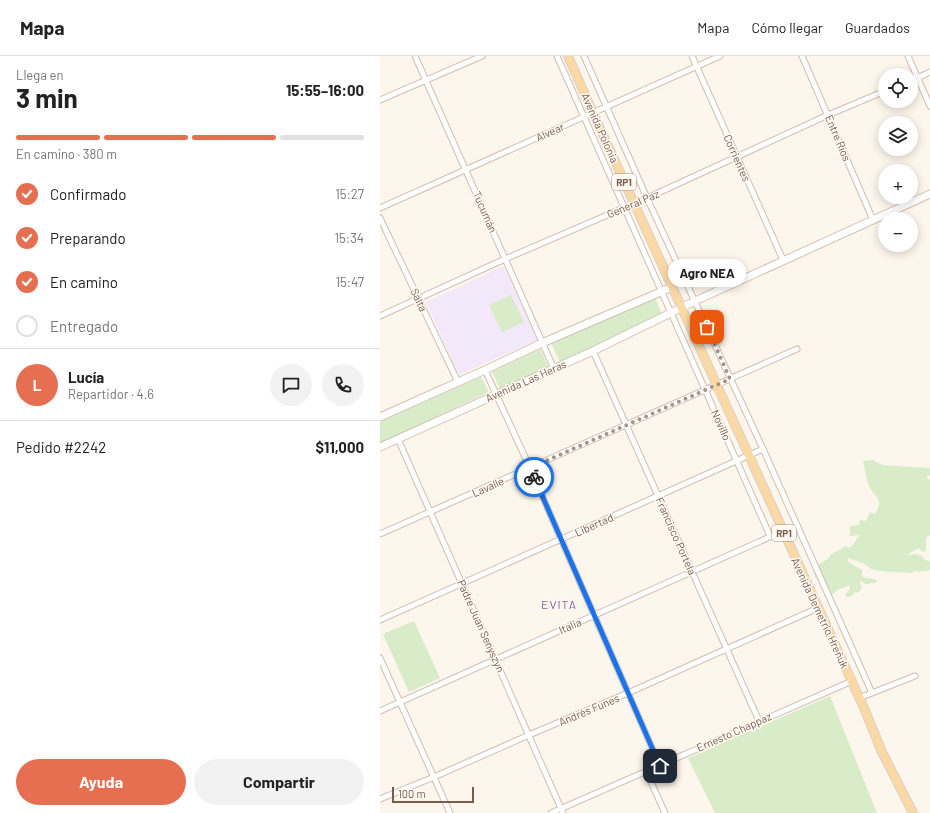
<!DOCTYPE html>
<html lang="es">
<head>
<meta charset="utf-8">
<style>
  :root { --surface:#fff; --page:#f2f2f2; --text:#222; --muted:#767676; --line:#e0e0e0; --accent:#e76f51 }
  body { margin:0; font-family:Barlow,sans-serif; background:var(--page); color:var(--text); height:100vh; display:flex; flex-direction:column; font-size:15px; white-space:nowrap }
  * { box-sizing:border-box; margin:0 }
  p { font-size:13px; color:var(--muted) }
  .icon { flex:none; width:22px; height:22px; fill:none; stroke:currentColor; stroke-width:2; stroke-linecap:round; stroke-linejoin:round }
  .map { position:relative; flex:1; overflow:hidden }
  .side { display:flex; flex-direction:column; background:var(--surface); width:380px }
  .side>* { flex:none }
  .fabs { position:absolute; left:498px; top:12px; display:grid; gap:8px }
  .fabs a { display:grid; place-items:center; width:40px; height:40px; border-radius:50%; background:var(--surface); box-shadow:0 2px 10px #0003; font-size:20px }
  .scale { position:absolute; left:12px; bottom:10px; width:82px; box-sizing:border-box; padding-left:4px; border:2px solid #7a5c4d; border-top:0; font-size:11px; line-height:14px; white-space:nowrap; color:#7a5c4d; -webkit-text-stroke:3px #fffaf3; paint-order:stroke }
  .pin { position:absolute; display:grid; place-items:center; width:34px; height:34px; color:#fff; margin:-17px; border-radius:8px; box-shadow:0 2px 6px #0006 }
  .courier { position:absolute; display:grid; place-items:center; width:40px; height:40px; margin:-20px; border:3px solid #1a73e8; border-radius:50%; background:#fff; color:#222; box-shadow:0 1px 5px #0007 }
  .bubble { position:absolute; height:28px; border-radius:14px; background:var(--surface); box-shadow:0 2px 10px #0003; font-size:13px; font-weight:700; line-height:28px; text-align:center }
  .head em { font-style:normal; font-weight:700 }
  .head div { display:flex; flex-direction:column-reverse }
  .head { display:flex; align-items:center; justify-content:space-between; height:68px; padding:0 16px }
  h1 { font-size:26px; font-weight:700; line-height:30px }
  .bar { display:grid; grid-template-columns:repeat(4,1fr); gap:6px 4px; align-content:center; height:48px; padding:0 16px }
  .bar i { height:5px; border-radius:3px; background:var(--line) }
  .bar .selected { background:var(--accent) }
  .bar p { grid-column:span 4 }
  .line { display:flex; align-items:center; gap:10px; padding:0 16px; border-top:1px solid var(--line) }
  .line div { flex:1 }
  .round { display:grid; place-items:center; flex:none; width:42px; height:42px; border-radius:21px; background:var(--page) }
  ol { padding:0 16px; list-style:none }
  li { display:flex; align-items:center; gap:12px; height:44px }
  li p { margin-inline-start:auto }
  li .icon { padding:4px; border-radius:50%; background:var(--accent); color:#fff; stroke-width:4 }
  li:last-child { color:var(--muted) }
  li i { width:22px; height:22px; border:2px solid var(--line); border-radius:50% }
  .button { display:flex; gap:8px; margin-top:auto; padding:8px 16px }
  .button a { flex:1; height:46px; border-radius:24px; background:var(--accent); color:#fff; font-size:16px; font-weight:700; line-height:46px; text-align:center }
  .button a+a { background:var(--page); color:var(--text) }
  header { display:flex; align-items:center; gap:24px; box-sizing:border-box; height:56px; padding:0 20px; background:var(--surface); border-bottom:1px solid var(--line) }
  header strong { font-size:19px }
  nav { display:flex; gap:22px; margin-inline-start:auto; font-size:14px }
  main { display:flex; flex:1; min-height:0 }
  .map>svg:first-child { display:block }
</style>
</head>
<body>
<header>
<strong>Mapa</strong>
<nav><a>Mapa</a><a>Cómo llegar</a><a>Guardados</a></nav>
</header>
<main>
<section class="side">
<div class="head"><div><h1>3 min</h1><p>Llega en</p></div><em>15:55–16:00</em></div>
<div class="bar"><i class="selected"></i><i class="selected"></i><i class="selected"></i><i></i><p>En camino · 380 m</p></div>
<ol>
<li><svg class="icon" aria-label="check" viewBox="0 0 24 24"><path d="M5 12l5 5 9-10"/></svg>Confirmado<p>15:27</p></li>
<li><svg class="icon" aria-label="check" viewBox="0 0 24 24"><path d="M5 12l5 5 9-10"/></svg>Preparando<p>15:34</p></li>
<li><svg class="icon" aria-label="check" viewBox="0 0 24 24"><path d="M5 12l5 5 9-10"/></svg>En camino<p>15:47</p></li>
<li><i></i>Entregado</li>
</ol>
<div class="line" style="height:72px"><b class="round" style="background:var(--accent);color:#fff">L</b><div><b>Lucía</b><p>Repartidor · 4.6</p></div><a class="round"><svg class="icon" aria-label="chat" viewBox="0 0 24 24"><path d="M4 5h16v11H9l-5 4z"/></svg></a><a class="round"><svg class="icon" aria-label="phone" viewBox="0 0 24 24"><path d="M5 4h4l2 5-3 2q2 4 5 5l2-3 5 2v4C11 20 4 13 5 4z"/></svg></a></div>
<div class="line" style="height:52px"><div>Pedido #2242</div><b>$11,000</b></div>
<div class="button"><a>Ayuda</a><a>Compartir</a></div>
</section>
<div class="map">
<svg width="550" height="757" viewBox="0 0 550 757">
  <rect width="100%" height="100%" fill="#fdf6ec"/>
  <path fill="#f3e8fa" d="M124,210L157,284L79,319L46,246Z"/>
  <g fill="#d8ecc9">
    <path d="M131,239L144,266L122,276L109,249Z"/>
    <path d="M275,241L282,259L180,306L171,287Z"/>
    <path d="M160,293L168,310L120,333L112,316Z"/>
    <path d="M101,321L109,336L0,387V365Z"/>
    <path d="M493,404L502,409L550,412V419L546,421L550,424V479L546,482V495L542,496L539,492L533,495L527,499L536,498L542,500L545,504L550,505V514L538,516L536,514L531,517L499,515L491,513L483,507L468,502V506L482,514V520C487,524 493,521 498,525L495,527H491L489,528H485L481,525L480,527L482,531L479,536L474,537L472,540L467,541L465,538L469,535L470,529L457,534L451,540L442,524L435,522L433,511L448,503L450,499L466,490L469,492C475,489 475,483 480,479L470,480V470L479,469L480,464L486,465L490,456L495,458C505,440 494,442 489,430C486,422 485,413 483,405Z"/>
    <path d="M34,565L60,622L29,636L3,578Z"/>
    <path d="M450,640L497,757H335L308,702Z"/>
  </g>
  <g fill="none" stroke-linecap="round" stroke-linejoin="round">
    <g stroke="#d1beb0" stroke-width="7">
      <g id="minor">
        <path d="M35,0L174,313"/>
        <path d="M177,0L390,480"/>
        <path d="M204,0L267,142L383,393L492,637"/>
        <path d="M312,0L403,204"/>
        <path d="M422,0L493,164"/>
        <path d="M528,0L550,50"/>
        <path d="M531,25L550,16"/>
        <path d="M0,44L102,0"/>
        <path d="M0,152L340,0"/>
        <path d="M0,162L78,326"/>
        <path d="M0,260L125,203L267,142L448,59L505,35"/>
        <path d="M213,295L379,665"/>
        <path d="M105,314L150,412L280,710"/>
        <path d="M18,383L183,757"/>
        <path d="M0,478L417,293"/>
        <path d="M0,564L383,393"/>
        <path d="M0,602L70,757"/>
        <path d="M479,642L535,620"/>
        <path d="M0,655L403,475"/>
        <path d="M266,715L285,757"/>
        <path d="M0,743L54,721L149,679L248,637L438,552"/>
        <path d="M171,757L472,625"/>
      </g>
    </g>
    <g stroke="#d6c0b0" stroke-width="9">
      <g id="secondary">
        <path d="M0,361L105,314L162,287L292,231"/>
        <path d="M0,391L213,295L315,245L550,138"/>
      </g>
    </g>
    <g stroke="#dad1cd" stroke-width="10">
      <path id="primary" d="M188,0L213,57L484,652L502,696L533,757"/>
    </g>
    <use href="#minor" stroke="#fff" stroke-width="5"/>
    <use href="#secondary" stroke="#fff" stroke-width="7"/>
    <use href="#primary" stroke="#fbd9a5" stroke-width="8"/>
  </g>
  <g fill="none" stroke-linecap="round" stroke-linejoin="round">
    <path stroke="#a89285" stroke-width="4" stroke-dasharray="0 7.2" d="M154,421L150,412L350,323L327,271"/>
    <path stroke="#1a73e8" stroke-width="5" d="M154,421L280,710"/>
  </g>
  <g text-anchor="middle" stroke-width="3" stroke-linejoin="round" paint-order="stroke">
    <g fill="#fffaf3" stroke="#a28b7f" stroke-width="1">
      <rect x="232" y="118" width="24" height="16" rx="3"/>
      <rect x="392" y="469" width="24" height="16" rx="3"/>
    </g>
    <g font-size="10" font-weight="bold" fill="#7a5c4d">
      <text x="244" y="130">RP1</text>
      <text x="404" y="481">RP1</text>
    </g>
    <g font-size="11" fill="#7a5c4d" stroke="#fffaf3">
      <text transform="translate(220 72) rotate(66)" y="4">Avenida Polonia</text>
      <text transform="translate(170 76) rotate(-24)" y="4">Alvear</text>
      <text transform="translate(458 82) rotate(67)" y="4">Entre Ríos</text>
      <text transform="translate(357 102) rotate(66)" y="4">Corrientes</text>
      <text transform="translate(253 148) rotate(-23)" y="4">General Paz</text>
      <text transform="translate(105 156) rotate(66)" y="4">Tucumán</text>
      <text transform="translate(39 244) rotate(65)" y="4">Salta</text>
      <text transform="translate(146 325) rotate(-24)" y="4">Avenida Las Heras</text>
      <text transform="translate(341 369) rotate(66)" y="4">Novillo</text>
      <text transform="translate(108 431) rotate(-24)" y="4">Lavalle</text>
      <text transform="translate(214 469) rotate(-24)" y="4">Libertad</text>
      <text transform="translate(296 480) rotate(66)" y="4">Francisco Portela</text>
      <text transform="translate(440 557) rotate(65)" y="4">Avenida Demetrio Hreñuk</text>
      <text transform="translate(101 570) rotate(66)" y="4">Padre Juan Senyszyn</text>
      <text transform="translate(190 570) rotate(-24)" y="4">Italia</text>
      <text transform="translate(209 654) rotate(-23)" y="4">Andrés Funes</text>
      <text transform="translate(354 676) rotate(-24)" y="4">Ernesto Chappaz</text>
    </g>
    <g font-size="12" letter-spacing="1" fill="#846695" stroke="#fffaf3">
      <text x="179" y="553">EVITA</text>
    </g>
  </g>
</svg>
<div class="fabs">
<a><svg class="icon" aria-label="locate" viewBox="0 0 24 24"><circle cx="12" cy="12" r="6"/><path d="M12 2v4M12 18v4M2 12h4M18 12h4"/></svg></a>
<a><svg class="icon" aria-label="layers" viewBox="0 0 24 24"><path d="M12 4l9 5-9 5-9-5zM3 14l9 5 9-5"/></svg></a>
<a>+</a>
<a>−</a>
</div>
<div class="scale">100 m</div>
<div class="pin" style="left:327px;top:271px;background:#ea580c"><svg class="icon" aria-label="bag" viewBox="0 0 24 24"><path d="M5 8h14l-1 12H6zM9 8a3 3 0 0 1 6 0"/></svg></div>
<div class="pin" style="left:280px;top:710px;background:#1f2937"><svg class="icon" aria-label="home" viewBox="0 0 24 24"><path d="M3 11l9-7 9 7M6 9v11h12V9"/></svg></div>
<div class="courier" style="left:154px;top:421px"><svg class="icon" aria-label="bike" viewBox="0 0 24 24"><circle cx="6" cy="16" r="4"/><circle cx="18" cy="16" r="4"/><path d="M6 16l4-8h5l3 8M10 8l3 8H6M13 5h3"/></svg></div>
<div class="bubble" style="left:288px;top:203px;width:78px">Agro NEA</div>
</div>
</main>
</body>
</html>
